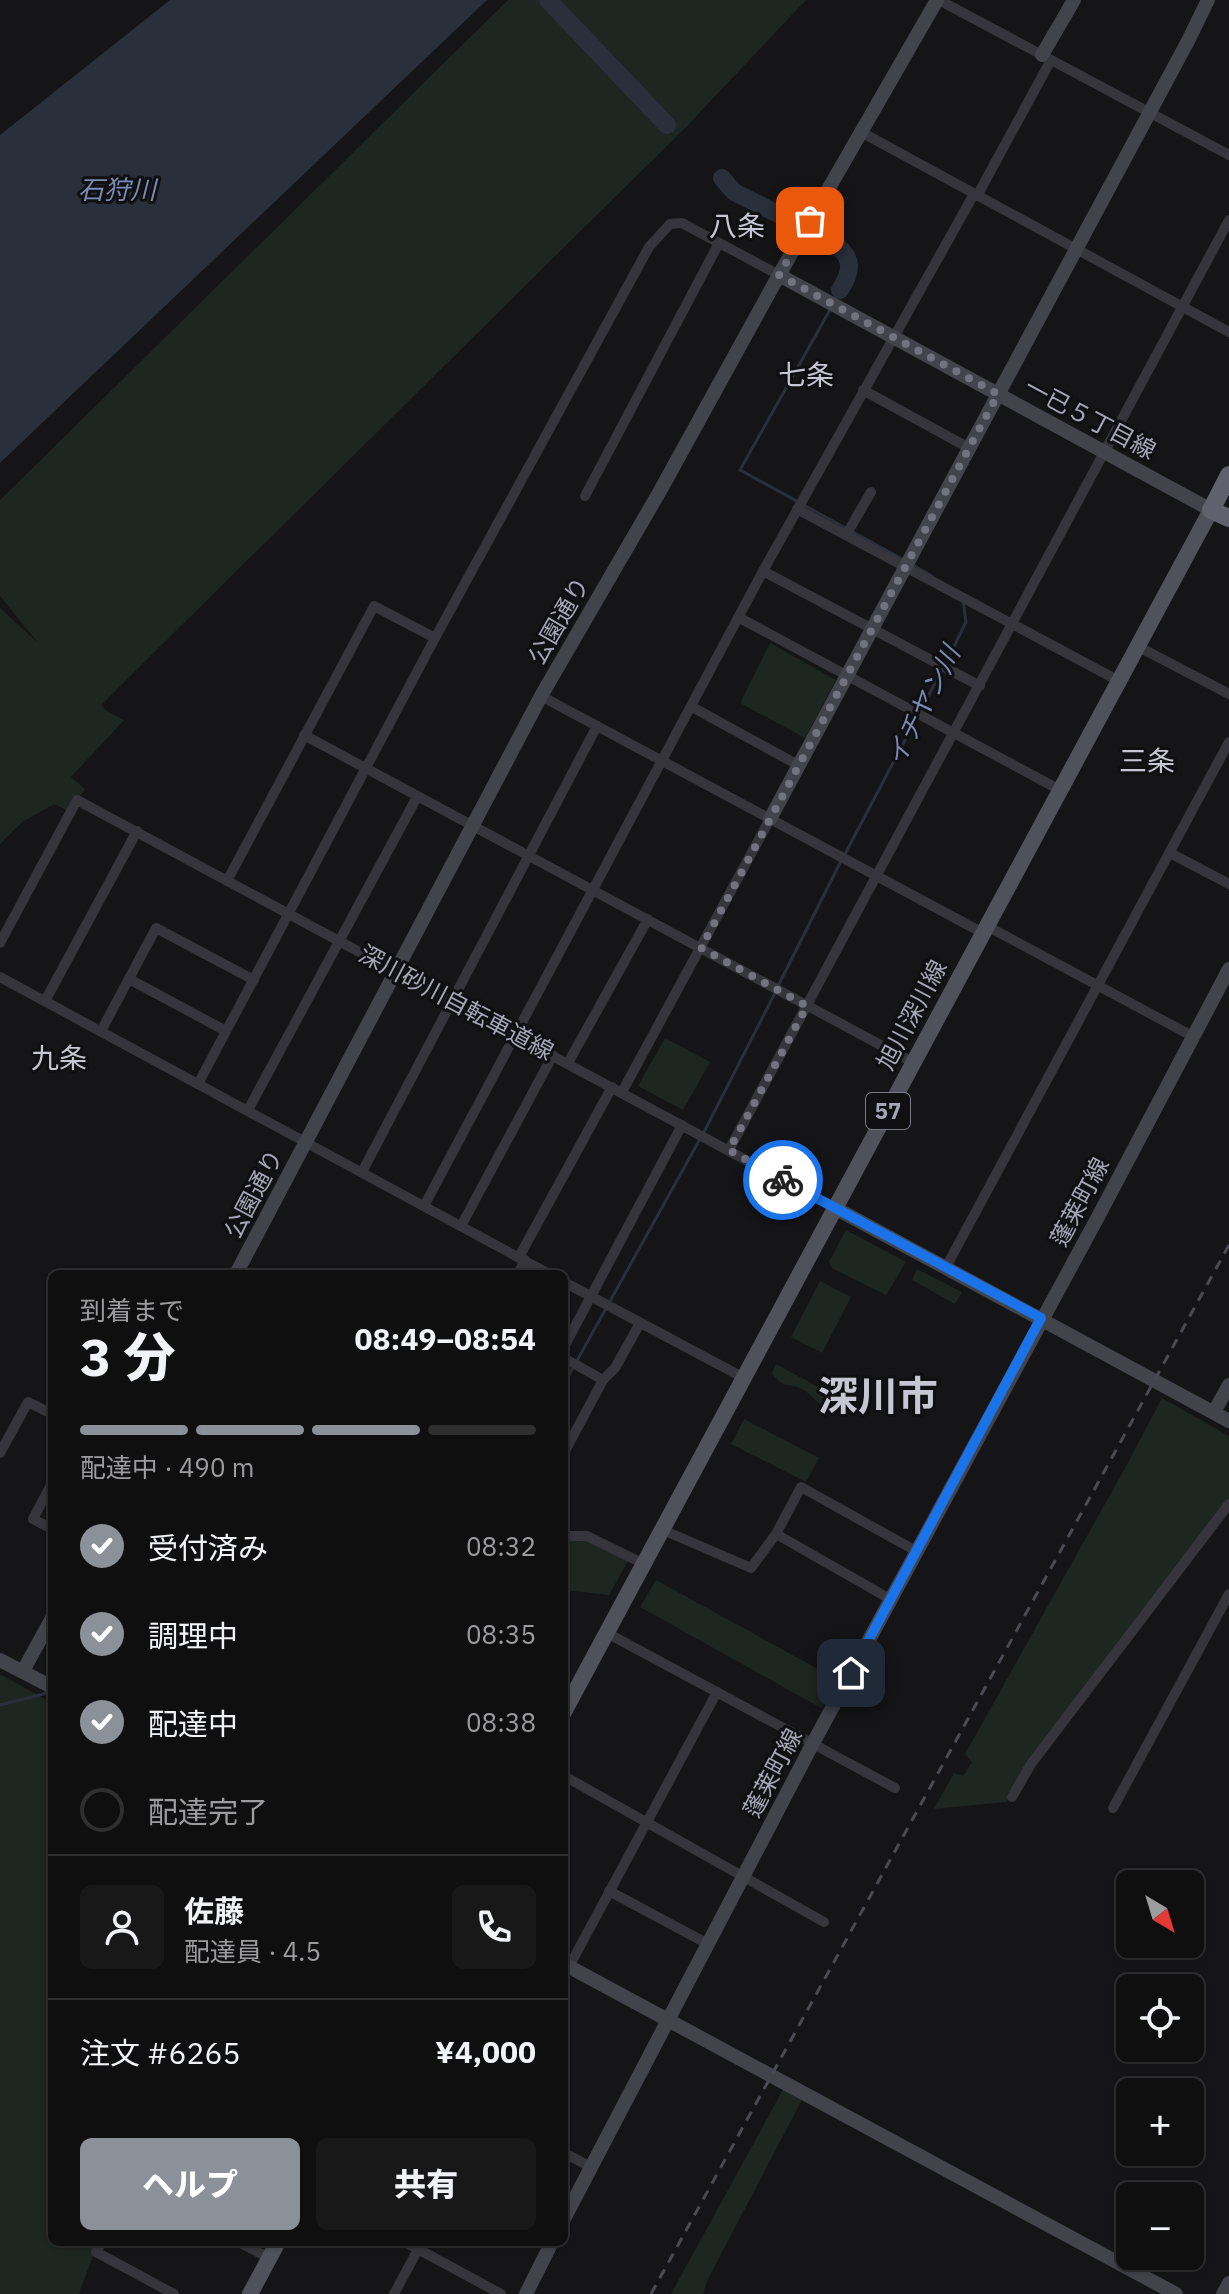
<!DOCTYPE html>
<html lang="ja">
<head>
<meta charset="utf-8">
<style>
  :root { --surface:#100f10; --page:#191819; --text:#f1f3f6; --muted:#9c9c9f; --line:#302f30; --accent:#8c9099 }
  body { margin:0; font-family:"IBM Plex Sans","Noto Sans JP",sans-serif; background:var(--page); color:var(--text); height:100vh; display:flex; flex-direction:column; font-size:30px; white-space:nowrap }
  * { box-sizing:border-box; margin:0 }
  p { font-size:26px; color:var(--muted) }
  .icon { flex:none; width:44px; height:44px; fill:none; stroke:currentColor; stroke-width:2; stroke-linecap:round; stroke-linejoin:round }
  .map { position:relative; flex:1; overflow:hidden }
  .panel { position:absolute; left:48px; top:1270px; width:520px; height:976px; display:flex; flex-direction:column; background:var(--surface); border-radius:12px; box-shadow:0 2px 6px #0004,0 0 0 2px var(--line) }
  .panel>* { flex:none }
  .needle { width:52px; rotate:142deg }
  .fabs { position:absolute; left:1116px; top:1870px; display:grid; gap:16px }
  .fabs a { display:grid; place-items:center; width:88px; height:88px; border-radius:12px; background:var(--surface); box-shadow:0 2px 6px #0004,0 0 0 2px var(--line); font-size:40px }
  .pin { position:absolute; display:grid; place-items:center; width:68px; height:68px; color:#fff; margin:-34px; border-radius:16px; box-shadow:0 4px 12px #0006 }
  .courier { position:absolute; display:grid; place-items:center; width:80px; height:80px; margin:-40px; border:6px solid #1a73e8; border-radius:50%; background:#fff; color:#222; box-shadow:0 2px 10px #0007 }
  .headline em { font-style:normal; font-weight:800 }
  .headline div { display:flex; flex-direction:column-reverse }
  .headline { display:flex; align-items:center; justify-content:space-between; height:136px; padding:0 32px }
  h1 { font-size:52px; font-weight:800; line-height:60px }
  .bar { display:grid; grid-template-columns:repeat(4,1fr); gap:12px 8px; align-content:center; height:96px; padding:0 32px }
  .bar i { height:10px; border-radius:6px; background:var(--line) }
  .bar .on { background:var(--accent) }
  .bar p { grid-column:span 4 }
  .line { display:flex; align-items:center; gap:20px; padding:0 32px; border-top:2px solid var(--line) }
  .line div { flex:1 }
  .round { display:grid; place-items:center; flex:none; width:84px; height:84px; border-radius:12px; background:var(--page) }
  ol { padding:0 32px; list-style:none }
  li { display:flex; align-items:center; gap:24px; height:88px }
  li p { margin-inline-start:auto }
  li .icon { padding:8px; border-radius:50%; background:var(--accent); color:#fff; stroke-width:4 }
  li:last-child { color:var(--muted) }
  li i { width:44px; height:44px; border:4px solid var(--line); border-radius:50% }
  .primary-button { display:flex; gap:16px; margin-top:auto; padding:16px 32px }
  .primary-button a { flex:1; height:92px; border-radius:12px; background:var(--accent); color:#fff; font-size:32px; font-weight:800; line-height:92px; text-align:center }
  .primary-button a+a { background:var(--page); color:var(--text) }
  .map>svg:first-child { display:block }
</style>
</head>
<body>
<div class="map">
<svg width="1229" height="2294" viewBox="0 0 1229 2294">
  <rect width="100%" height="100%" fill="#151416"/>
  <g fill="#1e2621">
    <path d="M508,0H806L687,126L101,705L108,712L124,720L71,777L85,789L68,811L54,804L22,822L0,844V608L38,643L0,596V500Z"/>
    <path d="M770,643L836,680L805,738L740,703Z"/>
    <path d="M665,1038L710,1062L683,1110L638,1086Z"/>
    <path d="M846,1230L906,1262L886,1295L832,1268L829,1262Z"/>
    <path d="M917,1269L962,1292L955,1304L912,1280Z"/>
    <path d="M820,1281L851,1297L822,1353L791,1337Z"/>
    <path d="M776,1364L833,1395L826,1407C818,1404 813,1396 805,1391C789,1380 787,1393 772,1373Z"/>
    <path d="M1162,1398L1229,1436V1499L1030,1760L1006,1802L934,1809L954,1773L963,1776L972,1762L965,1754L1125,1468Z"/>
    <path d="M744,1419L819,1458L806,1482L731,1444Z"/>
    <path d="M584,1538L628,1561L609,1595L564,1590V1539Z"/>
    <path d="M656,1580L838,1680L821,1708L640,1607Z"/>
    <path d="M0,1674L52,1703V2242H98L79,2294H0Z"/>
    <path d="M786,2084L805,2094L708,2279L703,2294H671Z"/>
  </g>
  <path fill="#292f3b" d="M170,0H487L0,463V135Z"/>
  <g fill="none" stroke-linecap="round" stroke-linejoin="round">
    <g stroke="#292f3b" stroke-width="3">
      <path d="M834,302L840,290"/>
      <path d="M831,308L740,470L904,560"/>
      <path d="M911,564L932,576"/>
      <path d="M946,663L966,622L963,600"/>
      <path d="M845,854L942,670"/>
      <path d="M778,986L841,861"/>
      <path d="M704,1132L775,993"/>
      <path d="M564,1384L700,1139"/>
      <path d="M0,1705L51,1692"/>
    </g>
    <g stroke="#292f3b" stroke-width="18">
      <path d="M548,0L667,125"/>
      <path d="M722,178L734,192L832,241C852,257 854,268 840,290"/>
    </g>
    <g stroke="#35353b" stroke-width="10">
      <path d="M939,0L1229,155"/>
      <path d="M861,132L1229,332"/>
      <path d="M977,196L1051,60"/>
      <path d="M863,390L969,448"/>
      <path d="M585,496L719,243"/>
      <path d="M797,509L1119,681"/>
      <path d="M846,535L871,492"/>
      <path d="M763,571L980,686"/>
      <path d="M738,617L1060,790"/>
      <path d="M1137,646L1229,694"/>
      <path d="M541,696L983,933"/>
      <path d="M692,707L798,765"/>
      <path d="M304,735L914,1063"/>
      <path d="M1170,853L1229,884"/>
      <path d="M227,881L374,606L435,638"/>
      <path d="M987,926L1192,1036"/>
      <path d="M0,943L77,800L835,1208"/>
      <path d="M0,977L549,1274"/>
      <path d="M129,979L226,1031"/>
      <path d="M45,1001L137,831"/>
      <path d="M101,1031L156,928L254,980"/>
      <path d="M568,1063L648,919"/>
      <path d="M198,1084L435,638L649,247L670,224L682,223L779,275"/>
      <path d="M622,1092L770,819"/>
      <path d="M248,1110L417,797"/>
      <path d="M729,1150L1229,220"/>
      <path d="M362,1172L597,726"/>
      <path d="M424,1206L763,571L974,194"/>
      <path d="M461,1226L553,1055"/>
      <path d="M519,1257L612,1087"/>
      <path d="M946,1267L1229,742"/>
      <path d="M518,1274L525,1260"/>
      <path d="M564,1282L744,1378"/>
      <path d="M564,1347L682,1125"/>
      <path d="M564,1358L603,1380"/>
      <path d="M0,1453L28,1402L52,1414"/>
      <path d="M564,1453L603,1380L615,1368L640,1323"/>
      <path d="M52,1483L33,1519L52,1529"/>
      <path d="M663,1530L751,1568L776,1534L890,1599"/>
      <path d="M776,1534L801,1487L916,1551"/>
      <path d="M564,1536H587L644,1564"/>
      <path d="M607,1633L895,1788"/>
      <path d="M564,1776L824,1922"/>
      <path d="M1012,1797L1031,1764L1229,1504"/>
      <path d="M1113,1808L1229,1594"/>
      <path d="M609,1891L708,1944"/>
      <path d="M564,1976L717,1692"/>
      <path d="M564,2153L591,2167"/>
      <path d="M102,2242L96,2252L174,2294"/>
      <path d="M239,2242L269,2258"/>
      <path d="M405,2242L501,2294"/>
      <path d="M394,2294L422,2242"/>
    </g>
    <g stroke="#43434c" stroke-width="14">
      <path d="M1042,55L1074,0"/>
      <path d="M779,275L1211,510"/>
      <path d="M770,819L1188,41L1208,0"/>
      <path d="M835,1208L1229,1421"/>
      <path d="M236,1274L541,696L660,491L779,275L937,0"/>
      <path d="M1214,1412L1229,1385"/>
      <path d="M0,1660L52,1687"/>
      <path d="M23,1671L52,1618"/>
      <path d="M564,1964L1176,2294"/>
      <path d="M564,2219L812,1745L1099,1215L1229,969"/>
      <path d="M526,2294L552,2242"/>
      <path d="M1223,2294L1229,2283"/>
    </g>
    <g stroke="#51515b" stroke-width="16">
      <path d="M564,1712L1211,510"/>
      <path d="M250,2294L278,2242"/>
    </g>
    <path stroke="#61616d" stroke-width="18" d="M1229,475L1211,510L1229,518"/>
    <path stroke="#4a4a53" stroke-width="3" stroke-dasharray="10 8" stroke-linecap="butt" d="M651,2294L1229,1245"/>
  </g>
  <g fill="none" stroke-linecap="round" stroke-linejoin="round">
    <path stroke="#73737f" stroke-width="8" stroke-dasharray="0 14.4" d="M783,1180L729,1150L807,1006L701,948L998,394L779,275L810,221"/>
    <path stroke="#1a73e8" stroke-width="10" d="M783,1180L1041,1318L851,1673"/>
  </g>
  <g text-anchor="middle" stroke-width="6" stroke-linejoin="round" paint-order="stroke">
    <rect fill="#100f11" stroke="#787985" stroke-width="2" x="866" y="1093" width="44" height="36" rx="6"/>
    <g font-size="22" font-weight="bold" fill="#a5a6b7">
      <text x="888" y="1119">57</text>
    </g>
    <g font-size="24" fill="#a5a6b7" stroke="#100f11">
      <text transform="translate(1090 419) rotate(28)" y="8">一已５丁目線</text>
      <text transform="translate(559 621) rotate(-60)" y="8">公園通り</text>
      <text transform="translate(456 1003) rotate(28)" y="8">深川砂川自転車道線</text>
      <text transform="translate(912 1015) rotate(-62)" y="8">旭川深川線</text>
      <text transform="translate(254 1194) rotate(-62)" y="8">公園通り</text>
      <text transform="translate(1080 1202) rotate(-62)" y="8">蓬莱町線</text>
      <text transform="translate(773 1773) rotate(-62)" y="8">蓬莱町線</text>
    </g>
    <g font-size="26" font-style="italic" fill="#798ab5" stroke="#100f11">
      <text x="117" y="199">石狩川</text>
      <text transform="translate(923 706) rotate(-63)" y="9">イチヤン川</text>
    </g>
    <g font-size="28" fill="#c6c7d3" stroke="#100f11">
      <text x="737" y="236">八条</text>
      <text x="806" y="385">七条</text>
      <text x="1147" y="771">三条</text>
      <text x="59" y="1068">九条</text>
    </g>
    <g font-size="40" font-weight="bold" fill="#c6c7d3" stroke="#100f11">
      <text x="878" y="1410">深川市</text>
    </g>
  </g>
</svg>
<div class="fabs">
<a><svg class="needle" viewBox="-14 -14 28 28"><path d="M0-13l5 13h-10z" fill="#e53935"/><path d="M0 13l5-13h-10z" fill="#9c9c9f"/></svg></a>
<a><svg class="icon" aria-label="locate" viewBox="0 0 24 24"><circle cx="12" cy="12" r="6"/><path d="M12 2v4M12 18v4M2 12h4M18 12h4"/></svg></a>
<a>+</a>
<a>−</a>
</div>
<div class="pin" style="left:810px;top:221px;background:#ea580c"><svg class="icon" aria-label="bag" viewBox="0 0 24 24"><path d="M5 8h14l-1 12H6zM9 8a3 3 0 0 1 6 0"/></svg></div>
<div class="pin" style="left:851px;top:1673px;background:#1f2937"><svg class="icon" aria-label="home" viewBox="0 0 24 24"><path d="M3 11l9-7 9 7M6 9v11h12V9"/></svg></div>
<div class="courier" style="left:783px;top:1180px"><svg class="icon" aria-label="bike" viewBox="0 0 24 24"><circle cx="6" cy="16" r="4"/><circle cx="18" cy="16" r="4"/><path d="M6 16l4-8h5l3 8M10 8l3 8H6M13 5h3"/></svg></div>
<section class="panel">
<div class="headline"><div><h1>3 分</h1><p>到着まで</p></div><em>08:49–08:54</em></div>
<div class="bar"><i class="on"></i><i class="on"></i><i class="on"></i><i></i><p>配達中 · 490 m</p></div>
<ol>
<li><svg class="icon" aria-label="check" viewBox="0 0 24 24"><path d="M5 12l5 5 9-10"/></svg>受付済み<p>08:32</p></li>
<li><svg class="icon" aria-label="check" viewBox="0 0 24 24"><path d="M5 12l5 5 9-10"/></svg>調理中<p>08:35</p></li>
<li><svg class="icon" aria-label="check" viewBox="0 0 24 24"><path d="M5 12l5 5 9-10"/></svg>配達中<p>08:38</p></li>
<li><i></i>配達完了</li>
</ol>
<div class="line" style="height:144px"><a class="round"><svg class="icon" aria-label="person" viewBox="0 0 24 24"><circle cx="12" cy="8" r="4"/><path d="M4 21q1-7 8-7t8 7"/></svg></a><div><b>佐藤</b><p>配達員 · 4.5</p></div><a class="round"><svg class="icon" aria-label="phone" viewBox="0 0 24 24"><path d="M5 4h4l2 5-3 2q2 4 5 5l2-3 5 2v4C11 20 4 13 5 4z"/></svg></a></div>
<div class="line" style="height:104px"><div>注文 #6265</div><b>¥4,000</b></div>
<div class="primary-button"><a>ヘルプ</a><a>共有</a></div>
</section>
</div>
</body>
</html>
